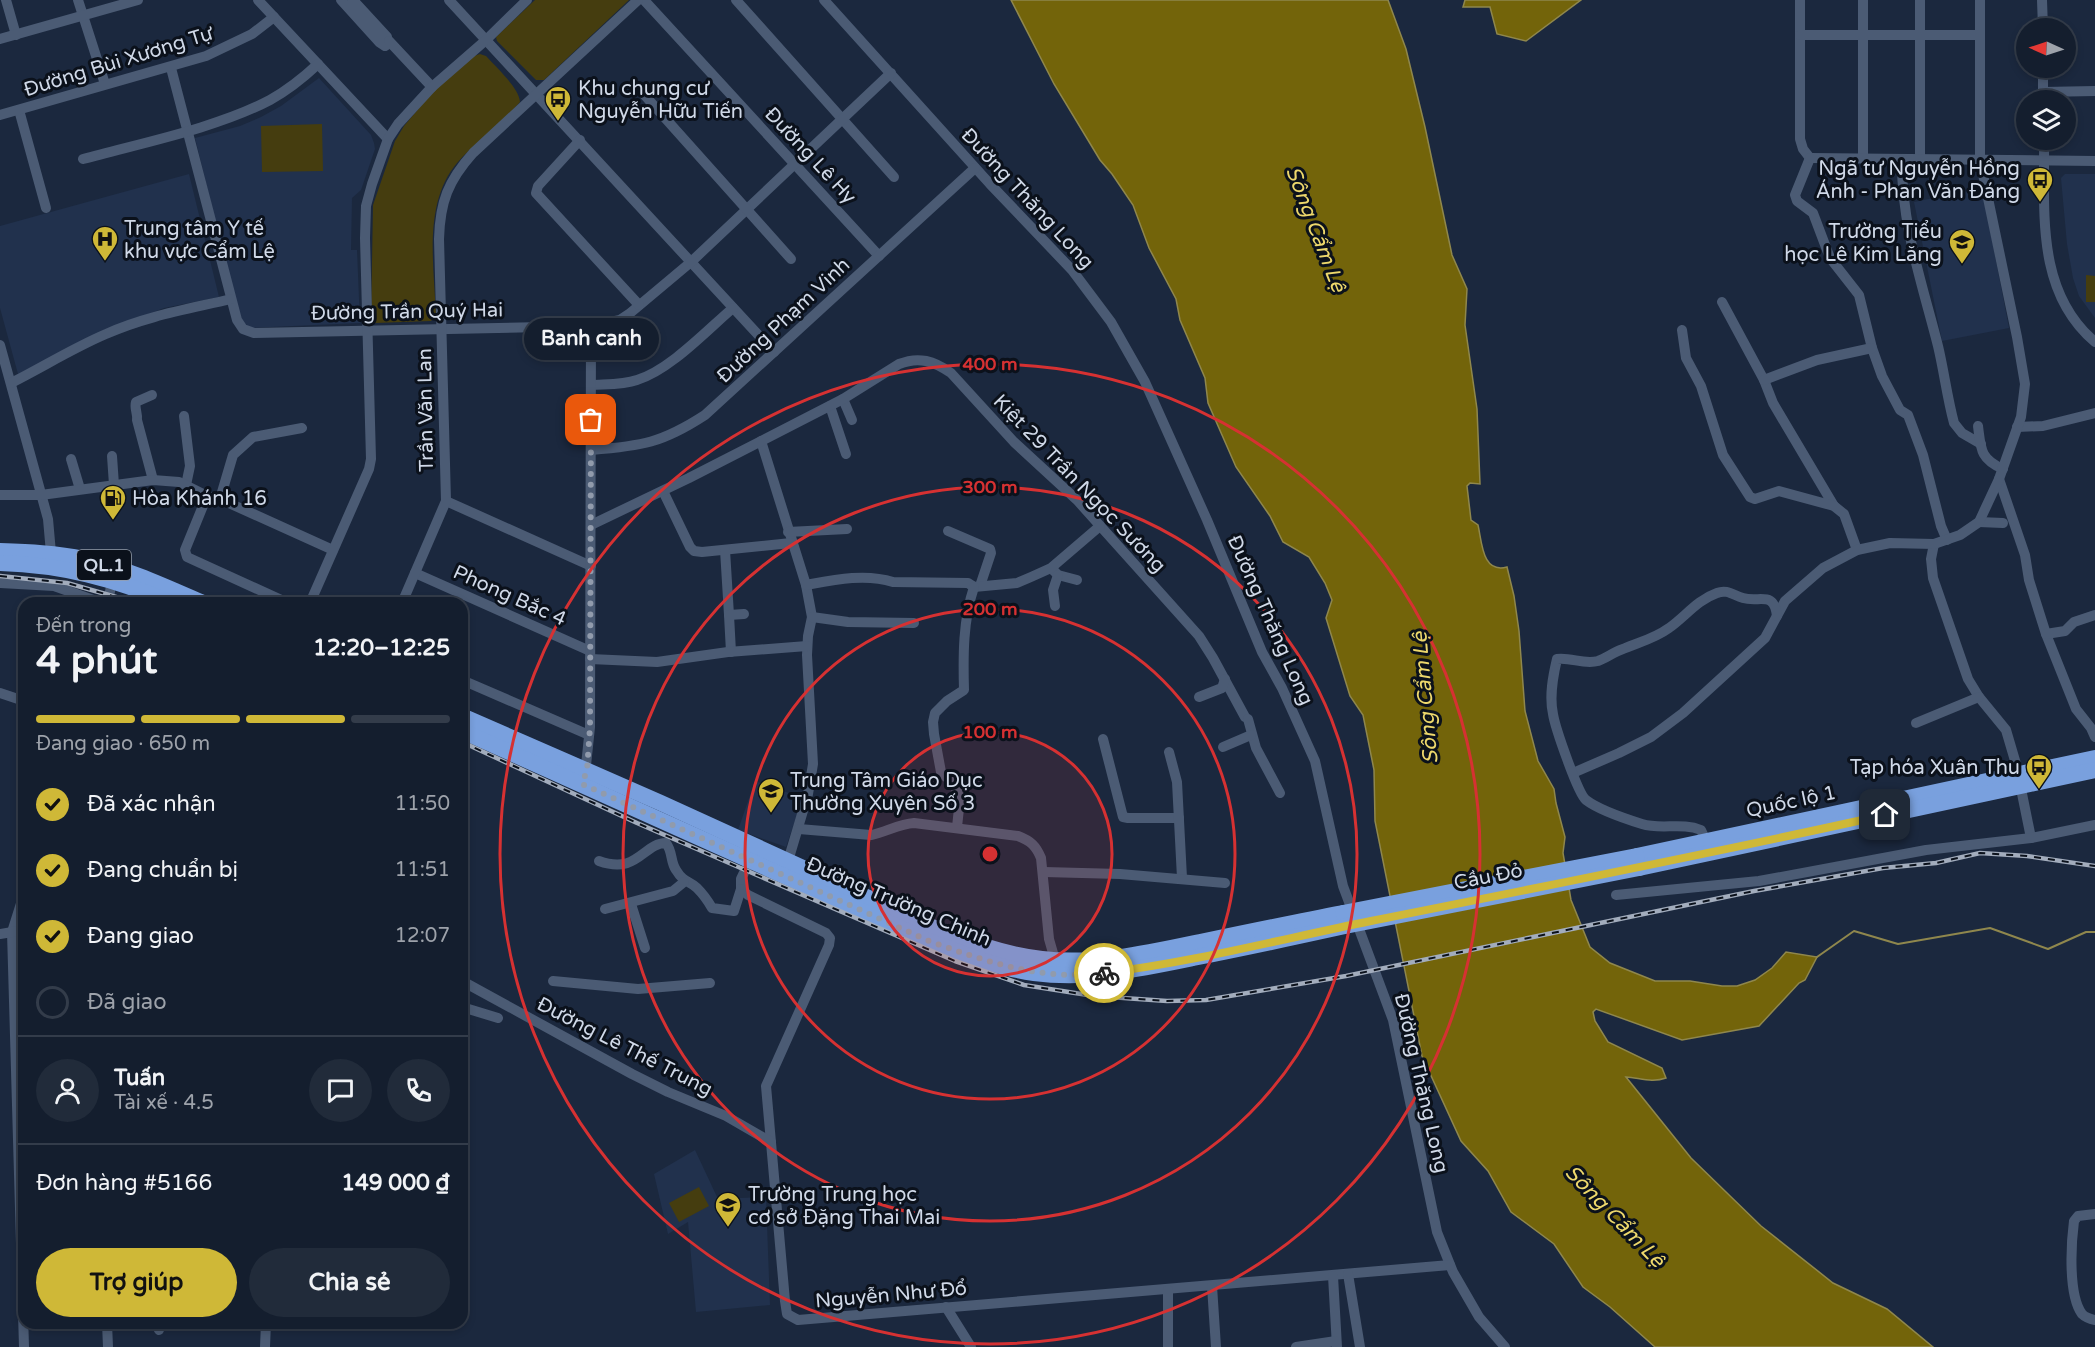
<!DOCTYPE html>
<html lang="vi">
<head>
<meta charset="utf-8">
<style>
  :root { --surface:#141e2e; --page:#212b3a; --text:#f1f3f6; --muted:#9da2aa; --line:#333c4a; --accent:#cfb837 }
  body { margin:0; font-family:"Varela Round",sans-serif; background:var(--page); color:var(--text); height:100vh; display:flex; flex-direction:column; font-size:22px; white-space:nowrap }
  * { box-sizing:border-box; margin:0 }
  p { font-size:20px; color:var(--muted) }
  .icon { flex:none; width:33px; height:33px; fill:none; stroke:currentColor; stroke-width:2; stroke-linecap:round; stroke-linejoin:round }
  .map { position:relative; flex:1; overflow:hidden }
  .side { position:absolute; left:18px; top:597px; width:450px; height:732px; display:flex; flex-direction:column; background:var(--surface); border-radius:18px; box-shadow:0 3px 9px #0003,0 0 0 2px var(--line) }
  .side>* { flex:none }
  .needle { width:39px; rotate:273deg }
  .controls { position:absolute; left:2016px; top:18px; display:grid; gap:12px }
  .controls a { display:grid; place-items:center; width:60px; height:60px; border-radius:50%; background:var(--surface); box-shadow:0 3px 9px #0003,0 0 0 2px var(--line); font-size:30px }
  .pin { position:absolute; display:grid; place-items:center; width:51px; height:51px; color:#fff; margin:-26px; border-radius:12px; box-shadow:0 3px 9px #0006 }
  .courier { position:absolute; display:grid; place-items:center; width:60px; height:60px; margin:-30px; border:4px solid #cfb837; border-radius:50%; background:#fff; color:#222; box-shadow:0 2px 8px #0007 }
  .bubble { position:absolute; height:42px; border-radius:21px; background:var(--surface); box-shadow:0 3px 9px #0003,0 0 0 2px var(--line); font-size:20px; font-weight:700; line-height:42px; text-align:center }
  .head em { font-style:normal; font-weight:700 }
  .head div { display:flex; flex-direction:column-reverse }
  .head { display:flex; align-items:center; justify-content:space-between; height:102px; padding:0 18px }
  h1 { font-size:39px; font-weight:700; line-height:45px }
  .bar { display:grid; grid-template-columns:repeat(4,1fr); gap:9px 6px; align-content:center; height:72px; padding:0 18px }
  .bar i { height:8px; border-radius:4px; background:var(--line) }
  .bar .selected { background:var(--accent) }
  .bar p { grid-column:span 4 }
  .line { display:flex; align-items:center; gap:15px; padding:0 18px; border-top:2px solid var(--line) }
  .line div { flex:1 }
  .round { display:grid; place-items:center; flex:none; width:63px; height:63px; border-radius:32px; background:var(--page) }
  ol { padding:0 18px; list-style:none }
  li { display:flex; align-items:center; gap:18px; height:66px }
  li p { margin-inline-start:auto }
  li .icon { padding:6px; border-radius:50%; background:var(--accent); color:#111; stroke-width:4 }
  li:last-child { color:var(--muted) }
  li i { width:33px; height:33px; border:3px solid var(--line); border-radius:50% }
  .action { display:flex; gap:12px; margin-top:auto; padding:12px 18px }
  .action a { flex:1; height:69px; border-radius:36px; background:var(--accent); color:#111; font-size:24px; font-weight:700; line-height:69px; text-align:center }
  .action a+a { background:var(--page); color:var(--text) }
  .map>svg:first-child { display:block }
</style>
</head>
<body>
<div class="map">
<svg width="2095" height="1347" viewBox="0 0 2095 1347">
  <rect width="100%" height="100%" fill="#1b283e"/>
  <g fill="#21314d">
    <path d="M319,78L371,135L374,143L375,149L361,190L352,198L351,250H357L360,323L251,328L244,323L238,313L195,138L240,126L261,117L281,106Z"/>
    <path d="M189,174L219,297L164,308L116,327L18,374L0,308V226Z"/>
    <path d="M2065,174H2095V318L2079,296L2073,278L2067,244L2061,178Z"/>
    <path d="M1982,188L2009,328L1942,341L1914,202Z"/>
    <path d="M755,781L803,798L786,847L738,830Z"/>
    <path d="M695,1150L718,1199L766,1197L770,1305L696,1312L688,1222L668,1234L654,1174Z"/>
  </g>
  <g fill="#453d0f">
    <path d="M535,0H629L544,80H536L497,41L496,37Z"/>
    <path d="M480,54L486,56C496,67 519,88 520,102C501,124 476,141 457,163C423,203 434,266 436,315L431,321L375,323L371,318L373,205L395,141L404,126L435,89L474,56Z"/>
    <path d="M322,124L323,171L262,172L261,126Z"/>
    <path d="M2086,275L2095,276V302H2086Z"/>
    <path d="M699,1187L709,1206L679,1222L669,1203Z"/>
  </g>
  <g fill="#73640a" stroke="#8f874d" stroke-width="1.5">
    <path d="M1011,0H1388L1406,49L1425,127L1452,255L1467,289L1465,325L1477,409L1480,484L1470,483L1467,486L1471,520L1478,525C1482,542 1482,574 1507,567L1514,596L1519,631L1525,711L1538,761L1554,789L1556,803L1565,837L1563,853L1571,900L1590,947L1610,963L1655,981H1690L1722,986H1737L1755,980L1772,968L1786,952L1817,957L1805,980L1799,983L1759,1026L1682,1040L1596,1009L1593,1012L1595,1021L1608,1042L1662,1068L1666,1078C1652,1083 1640,1078 1626,1077L1691,1158L1761,1226L1833,1283L1887,1309L1933,1347H1655L1610,1307L1583,1287L1554,1244L1511,1212L1488,1171L1461,1141L1422,1056L1375,821L1374,770L1363,715L1350,696L1326,618L1332,600L1325,583L1309,557L1283,542L1270,516L1236,467L1208,403L1205,378L1180,320L1176,299L1149,248L1133,205L1112,174L1100,160L1054,84Z"/>
    <path d="M1465,0H1581L1526,41L1497,34L1490,7H1463Z"/>
  </g>
  <g fill="none" stroke-linecap="round" stroke-linejoin="round">
    <path stroke="#8f874d" stroke-width="2" d="M1817,957L1854,931L1898,944L1990,928L2048,949L2086,932H2095"/>
    <g stroke="#4b5b74" stroke-width="10">
      <path d="M6,0L16,35"/>
      <path d="M78,0L105,84"/>
      <path d="M258,0L388,139"/>
      <path d="M341,0L379,42L385,46L388,44L387,37L353,0"/>
      <path d="M449,0L774,352"/>
      <path d="M644,0L879,256"/>
      <path d="M736,0L894,177"/>
      <path d="M824,0L990,184L1072,270L1111,322L1145,382L1207,520L1262,652L1282,688L1315,761L1343,886L1393,1020L1437,1232L1453,1272L1479,1317L1505,1347"/>
      <path d="M1800,0V139L1803,149L1810,158"/>
      <path d="M1863,0V159"/>
      <path d="M1920,0V159"/>
      <path d="M2042,0L2043,28"/>
      <path d="M1800,35H1980"/>
      <path d="M0,39L138,0"/>
      <path d="M389,41L432,87"/>
      <path d="M171,68L237,320L243,329L254,333L591,326L620,320L629,314L691,262L891,73"/>
      <path d="M2043,68V100"/>
      <path d="M640,90L791,259"/>
      <path d="M2043,92L2095,91"/>
      <path d="M19,110L46,208"/>
      <path d="M0,115L206,56L252,34L274,17"/>
      <path d="M580,140L538,186L536,193L639,305"/>
      <path d="M2044,140C2045,211 2035,291 2095,342"/>
      <path d="M1810,158L1795,195L1797,201L1813,213L1830,258L1859,295L1872,348L1882,376L1900,410L1908,415L1923,455L1941,526L1947,540"/>
      <path d="M1810,158L2095,161"/>
      <path d="M83,159C141,143 217,128 270,100C288,90 303,78 318,64"/>
      <path d="M1902,159C1901,224 1922,283 1938,346C1944,371 1947,397 1954,423L1962,433L1981,444"/>
      <path d="M1722,302L1764,380L1773,403L1834,506"/>
      <path d="M1682,330L1686,358L1701,386L1723,455L1750,497L1755,499L1779,491L1834,506L1844,514L1857,550"/>
      <path d="M0,345L48,519L51,553"/>
      <path d="M1764,380L1817,360L1872,348"/>
      <path d="M11,383C43,367 73,348 106,334C146,316 189,309 231,299"/>
      <path d="M591,385C606,384 623,385 637,380C670,370 707,330 733,308"/>
      <path d="M152,395L136,402C134,408 138,414 137,420L153,480"/>
      <path d="M843,399L852,420"/>
      <path d="M830,406L846,454"/>
      <path d="M184,416L190,466L186,485"/>
      <path d="M1978,426C1981,449 1980,459 2003,469"/>
      <path d="M2017,427L2043,426L2095,413"/>
      <path d="M761,441L806,585L812,617L808,636L807,655L813,764L808,794L788,861"/>
      <path d="M591,450C642,446 662,443 705,415L975,168"/>
      <path d="M112,456L114,485"/>
      <path d="M71,459L80,489"/>
      <path d="M1999,479L2025,555L2029,580L2046,634L2076,709L2091,728L2095,737"/>
      <path d="M663,491L690,547L694,551L702,552L791,543"/>
      <path d="M0,495H41L153,480L179,482L207,496L220,499L333,550"/>
      <path d="M207,496L185,550L187,557L288,603"/>
      <path d="M220,499L233,455L253,437L302,428"/>
      <path d="M446,501L591,566"/>
      <path d="M1979,522L2003,523"/>
      <path d="M591,525L689,478L843,399L899,364C919,356 934,361 951,373L1014,442L1077,500L1199,636L1213,658L1245,717"/>
      <path d="M948,531L990,549L991,553L980,586"/>
      <path d="M788,532L847,529"/>
      <path d="M1934,544L1931,559L1933,578L1968,679L1979,697L2006,730L2016,764L2031,838"/>
      <path d="M725,550L729,615"/>
      <path d="M1053,570L1058,575L1077,580"/>
      <path d="M415,573L590,651"/>
      <path d="M0,583L54,586L102,603"/>
      <path d="M806,585C833,580 865,573 893,582L968,583L974,587L1017,583L1031,577L1051,568L1100,526"/>
      <path d="M108,603L112,580"/>
      <path d="M310,603L369,469L371,459L365,238L366,206L372,184L388,139L398,124L432,87L486,40L527,0"/>
      <path d="M402,603L446,501L439,239C440,202 448,181 473,153L638,0"/>
      <path d="M1055,606L1053,590L1058,575"/>
      <path d="M812,617L848,622L914,623"/>
      <path d="M2046,634L2065,631L2074,622L2095,615"/>
      <path d="M731,652L729,615L744,614"/>
      <path d="M590,659L657,662L728,652L807,646"/>
      <path d="M462,680L589,735"/>
      <path d="M0,693L24,701"/>
      <path d="M1199,697L1222,688L1225,679"/>
      <path d="M1248,719L1256,748L1280,793"/>
      <path d="M1916,723L1979,697"/>
      <path d="M1103,739L1123,817L1128,818H1179"/>
      <path d="M1223,747L1251,735"/>
      <path d="M1169,752L1177,782L1182,878"/>
      <path d="M1573,773L1619,753L1651,737L1683,713L1765,638L1785,601L1823,568L1857,550L1890,543L1934,544L1960,535L1979,522L1999,479L2021,417L2025,384L2017,337L1980,160V0"/>
      <path d="M585,775L590,727L591,326"/>
      <path d="M957,827L960,799L952,778L946,777L941,772L934,734L933,722L935,713L947,701L964,690C963,655 963,620 974,587"/>
      <path d="M799,829L871,835C886,832 899,824 914,823L1018,836C1031,841 1036,846 1041,858L1049,939L1055,960"/>
      <path d="M1706,841L1701,830C1682,822 1661,830 1642,824C1626,819 1599,810 1586,800C1578,794 1555,727 1553,714C1549,696 1553,676 1557,659C1571,657 1584,665 1598,661C1606,658 1614,652 1623,649C1639,642 1654,639 1669,628C1685,617 1697,600 1717,593C1727,589 1733,595 1743,598C1759,603 1774,590 1777,616"/>
      <path d="M750,860L741,879V889L748,895L826,933L830,938L829,945L766,1086L785,1301L787,1314L798,1320L1450,1265"/>
      <path d="M599,861C638,875 643,843 666,843C673,852 670,861 676,870C684,883 688,880 697,888C703,894 708,901 712,908L734,911L741,889"/>
      <path d="M1044,872L1120,874L1225,883"/>
      <path d="M24,894L12,932L24,1347"/>
      <path d="M1616,895L1759,881L1926,850L2031,838L2095,825"/>
      <path d="M631,904L645,948"/>
      <path d="M605,909L673,891L684,882"/>
      <path d="M0,934L24,930"/>
      <path d="M462,981L632,1074L668,1092L726,1116L771,1142"/>
      <path d="M553,981L638,989L710,983"/>
      <path d="M462,1007L498,1018"/>
      <path d="M2095,1214L2078,1216L2074,1221C2071,1244 2068,1295 2082,1314C2086,1318 2090,1319 2095,1320"/>
      <path d="M1348,1274L1360,1347"/>
      <path d="M1333,1276L1337,1347"/>
      <path d="M1212,1286L1216,1347"/>
      <path d="M946,1307L971,1347"/>
      <path d="M107,1323L108,1347"/>
      <path d="M156,1323L159,1330"/>
      <path d="M265,1347L266,1323"/>
      <path d="M1168,1347V1290"/>
      <path d="M1296,1347L1336,1341"/>
    </g>
    <g stroke="#79a0de" stroke-width="16">
      <path d="M0,551C28,552 56,553 84,559C125,568 164,586 203,603"/>
      <path d="M0,563C62,565 114,578 171,603"/>
      <path d="M462,716L661,803L932,927C967,941 1004,955 1042,959C1095,965 1148,953 1200,942C1248,932 1296,922 1343,913"/>
      <path d="M462,731L929,941C963,954 998,968 1034,973C1088,980 1140,969 1193,958C1244,948 1295,937 1345,926"/>
      <path d="M1637,856L2095,758"/>
      <path d="M1639,868L2095,770"/>
    </g>
    <g stroke="#a2acbc" stroke-width="4.5">
      <g id="rail">
        <path d="M0,576L67,583L137,603"/>
        <path d="M462,742L637,823L955,961L1024,985L1094,996L1167,1001L1206,1000L1346,976L1754,891L1883,868L1936,863L1980,853L2027,856L2095,866"/>
      </g>
    </g>
    <use href="#rail" stroke="#0b111b" stroke-width="2" stroke-dasharray="7" stroke-linecap="butt"/>
    <g stroke="#79a0de" stroke-width="16">
      <path d="M1343,913L1637,856"/>
      <path d="M1345,926L1639,868"/>
    </g>
  </g>
  <g fill="none" stroke-linecap="round" stroke-linejoin="round">
    <path stroke="#919bac" stroke-width="6" stroke-dasharray="0 10.8" d="M591,420L590,727L587,770L582,784L929,941C987,962 1042,981 1104,973"/>
    <path stroke="#cfb837" stroke-width="8" d="M1104,973C1194,962 1282,939 1371,921C1542,887 1714,853 1885,815"/>
  </g>
  <circle cx="990" cy="854" r="122" fill="#d63132" fill-opacity=".12"/>
  <g fill="none" stroke="#d63132" stroke-width="3">
    <circle cx="990" cy="854" r="122"/>
    <circle cx="990" cy="854" r="245"/>
    <circle cx="990" cy="854" r="367"/>
    <circle cx="990" cy="854" r="490"/>
  </g>
  <defs>
    <g id="bus-pin" transform="scale(1.35)"><path d="M0 17L-7.5 6A9.5 9.5 0 1 1 7.5 6Z" fill="#cfb837" stroke="#0b111b"/><path d="M-5-6H5V4H4V6H2V4H-2V6H-4V4H-5ZM-3.5-4V0h7V-4ZM-3.5 1.2v1.5H-2V1.2ZM2 1.2v1.5H3.5V1.2Z" fill="#111"/></g>
    <g id="hospital-pin" transform="scale(1.35)"><path d="M0 17L-7.5 6A9.5 9.5 0 1 1 7.5 6Z" fill="#cfb837" stroke="#0b111b"/><path d="M-5-5h3v3.5h4V-5h3V5h-3V1.5h-4V5h-3Z" fill="#111"/></g>
    <g id="school-pin" transform="scale(1.35)"><path d="M0 17L-7.5 6A9.5 9.5 0 1 1 7.5 6Z" fill="#cfb837" stroke="#0b111b"/><path d="M0-5L7-2L0 1L-7-2ZM-4 1L0 2.5L4 1V4Q0 6-4 4Z" fill="#111"/></g>
    <g id="fuel-pin" transform="scale(1.35)"><path d="M0 17L-7.5 6A9.5 9.5 0 1 1 7.5 6Z" fill="#cfb837" stroke="#0b111b"/><path d="M-5.5-6h7V0h2V4h1.3V-2.5L3-4.5l.8-.8L6-3V5H2.5V1h-1V6h-7ZM-4.2-4.7v3.2H.2V-4.7Z" fill="#111"/></g>
  </defs>
  <g fill-rule="evenodd">
    <use href="#bus-pin" x="558" y="99"/>
    <use href="#bus-pin" x="2040" y="180"/>
    <use href="#hospital-pin" x="105" y="239"/>
    <use href="#school-pin" x="1962" y="242"/>
    <use href="#fuel-pin" x="113" y="498"/>
    <use href="#bus-pin" x="2039" y="767"/>
    <use href="#school-pin" x="771" y="791"/>
    <use href="#school-pin" x="728" y="1205"/>
  </g>
  <g text-anchor="middle" stroke-width="6" stroke-linejoin="round" paint-order="stroke">
    <rect fill="#0b111b" stroke="#959daa" stroke-width="1.5" x="77" y="550" width="54" height="30" rx="4.5"/>
    <g font-size="18" font-weight="bold" fill="#d0d9e8">
      <text x="104" y="571">QL.1</text>
    </g>
    <g font-size="20" fill="#d0d9e8" stroke="#0b111b">
      <text transform="translate(118 61) rotate(-17)" y="7">Đường Bùi Xương Tự</text>
      <text transform="translate(811 155) rotate(47)" y="7">Đường Lê Hy</text>
      <text transform="translate(1028 198) rotate(47)" y="7">Đường Thăng Long</text>
      <text transform="translate(407 311) rotate(-1)" y="7">Đường Trần Quý Hai</text>
      <text transform="translate(783 320) rotate(-43)" y="7">Đường Phạm Vinh</text>
      <text transform="translate(425 410) rotate(-91)" y="7">Trần Văn Lan</text>
      <text transform="translate(1080 483) rotate(46)" y="7">Kiệt 29 Trần Ngọc Sương</text>
      <text transform="translate(510 595) rotate(24)" y="7">Phong Bắc 4</text>
      <text transform="translate(1271 620) rotate(66)" y="7">Đường Thăng Long</text>
      <text transform="translate(1791 801) rotate(-12)" y="7">Quốc lộ 1</text>
      <text transform="translate(1488 876) rotate(-11)" y="7">Cầu Đỏ</text>
      <text transform="translate(899 901) rotate(23)" y="7">Đường Trường Chinh</text>
      <text transform="translate(625 1046) rotate(27)" y="7">Đường Lê Thế Trung</text>
      <text transform="translate(1422 1083) rotate(77)" y="7">Đường Thăng Long</text>
      <text transform="translate(891 1294) rotate(-5)" y="7">Nguyễn Như Đổ</text>
    </g>
    <g font-size="20" fill="#d0d9e8" stroke="#0b111b" text-anchor="start">
      <text x="578" y="95">Khu chung cư<tspan x="578" dy="23">Nguyễn Hữu Tiến</tspan></text>
      <text x="2020" y="175" text-anchor="end">Ngã tư Nguyễn Hồng<tspan x="2020" dy="23">Ánh - Phan Văn Đáng</tspan></text>
      <text x="124" y="235">Trung tâm Y tế<tspan x="124" dy="23">khu vực Cẩm Lệ</tspan></text>
      <text x="1942" y="238" text-anchor="end">Trường Tiểu<tspan x="1942" dy="23">học Lê Kim Lăng</tspan></text>
      <text x="132" y="505">Hòa Khánh 16</text>
      <text x="2020" y="774" text-anchor="end">Tạp hóa Xuân Thu</text>
      <text x="790" y="787">Trung Tâm Giáo Dục<tspan x="790" dy="23">Thường Xuyên Số 3</tspan></text>
      <text x="748" y="1201">Trường Trung học<tspan x="748" dy="23">cơ sở Đặng Thai Mai</tspan></text>
    </g>
    <g font-size="21" font-style="italic" fill="#edd86c" stroke="#0b111b">
      <text transform="translate(1316 229) rotate(69)" y="7">Sông Cẩm Lệ</text>
      <text transform="translate(1425 698) rotate(-95)" y="7">Sông Cẩm Lệ</text>
      <text transform="translate(1615 1216) rotate(46)" y="7">Sông Cẩm Lệ</text>
    </g>
  </g>
  <circle cx="990" cy="854" r="9" fill="#d63132" stroke="#0b111b" stroke-width="3"/>
  <g font-size="18" text-anchor="middle" font-weight="bold" fill="#d63132" stroke="#0b111b" stroke-width="6" stroke-linejoin="round" paint-order="stroke">
    <text x="990" y="370">400 m</text>
    <text x="990" y="493">300 m</text>
    <text x="990" y="615">200 m</text>
    <text x="990" y="738">100 m</text>
  </g>
</svg>
<div class="controls">
<a><svg class="needle" viewBox="-14 -14 28 28"><path d="M0-13l5 13h-10z" fill="#e53935"/><path d="M0 13l5-13h-10z" fill="#9da2aa"/></svg></a>
<a><svg class="icon" aria-label="layers" viewBox="0 0 24 24"><path d="M12 4l9 5-9 5-9-5zM3 14l9 5 9-5"/></svg></a>
</div>
<div class="pin" style="left:591px;top:420px;background:#ea580c"><svg class="icon" aria-label="bag" viewBox="0 0 24 24"><path d="M5 8h14l-1 12H6zM9 8a3 3 0 0 1 6 0"/></svg></div>
<div class="pin" style="left:1885px;top:815px;background:#1f2937"><svg class="icon" aria-label="home" viewBox="0 0 24 24"><path d="M3 11l9-7 9 7M6 9v11h12V9"/></svg></div>
<div class="courier" style="left:1104px;top:973px"><svg class="icon" aria-label="bike" viewBox="0 0 24 24"><circle cx="6" cy="16" r="4"/><circle cx="18" cy="16" r="4"/><path d="M6 16l4-8h5l3 8M10 8l3 8H6M13 5h3"/></svg></div>
<div class="bubble" style="left:524px;top:318px;width:135px">Banh canh</div>
<section class="side">
<div class="head"><div><h1>4 phút</h1><p>Đến trong</p></div><em>12:20–12:25</em></div>
<div class="bar"><i class="selected"></i><i class="selected"></i><i class="selected"></i><i></i><p>Đang giao · 650 m</p></div>
<ol>
<li><svg class="icon" aria-label="check" viewBox="0 0 24 24"><path d="M5 12l5 5 9-10"/></svg>Đã xác nhận<p>11:50</p></li>
<li><svg class="icon" aria-label="check" viewBox="0 0 24 24"><path d="M5 12l5 5 9-10"/></svg>Đang chuẩn bị<p>11:51</p></li>
<li><svg class="icon" aria-label="check" viewBox="0 0 24 24"><path d="M5 12l5 5 9-10"/></svg>Đang giao<p>12:07</p></li>
<li><i></i>Đã giao</li>
</ol>
<div class="line" style="height:108px"><a class="round"><svg class="icon" aria-label="person" viewBox="0 0 24 24"><circle cx="12" cy="8" r="4"/><path d="M4 21q1-7 8-7t8 7"/></svg></a><div><b>Tuấn</b><p>Tài xế · 4.5</p></div><a class="round"><svg class="icon" aria-label="chat" viewBox="0 0 24 24"><path d="M4 5h16v11H9l-5 4z"/></svg></a><a class="round"><svg class="icon" aria-label="phone" viewBox="0 0 24 24"><path d="M5 4h4l2 5-3 2q2 4 5 5l2-3 5 2v4C11 20 4 13 5 4z"/></svg></a></div>
<div class="line" style="height:78px"><div>Đơn hàng #5166</div><b>149 000 ₫</b></div>
<div class="action"><a>Trợ giúp</a><a>Chia sẻ</a></div>
</section>
</div>
</body>
</html>
